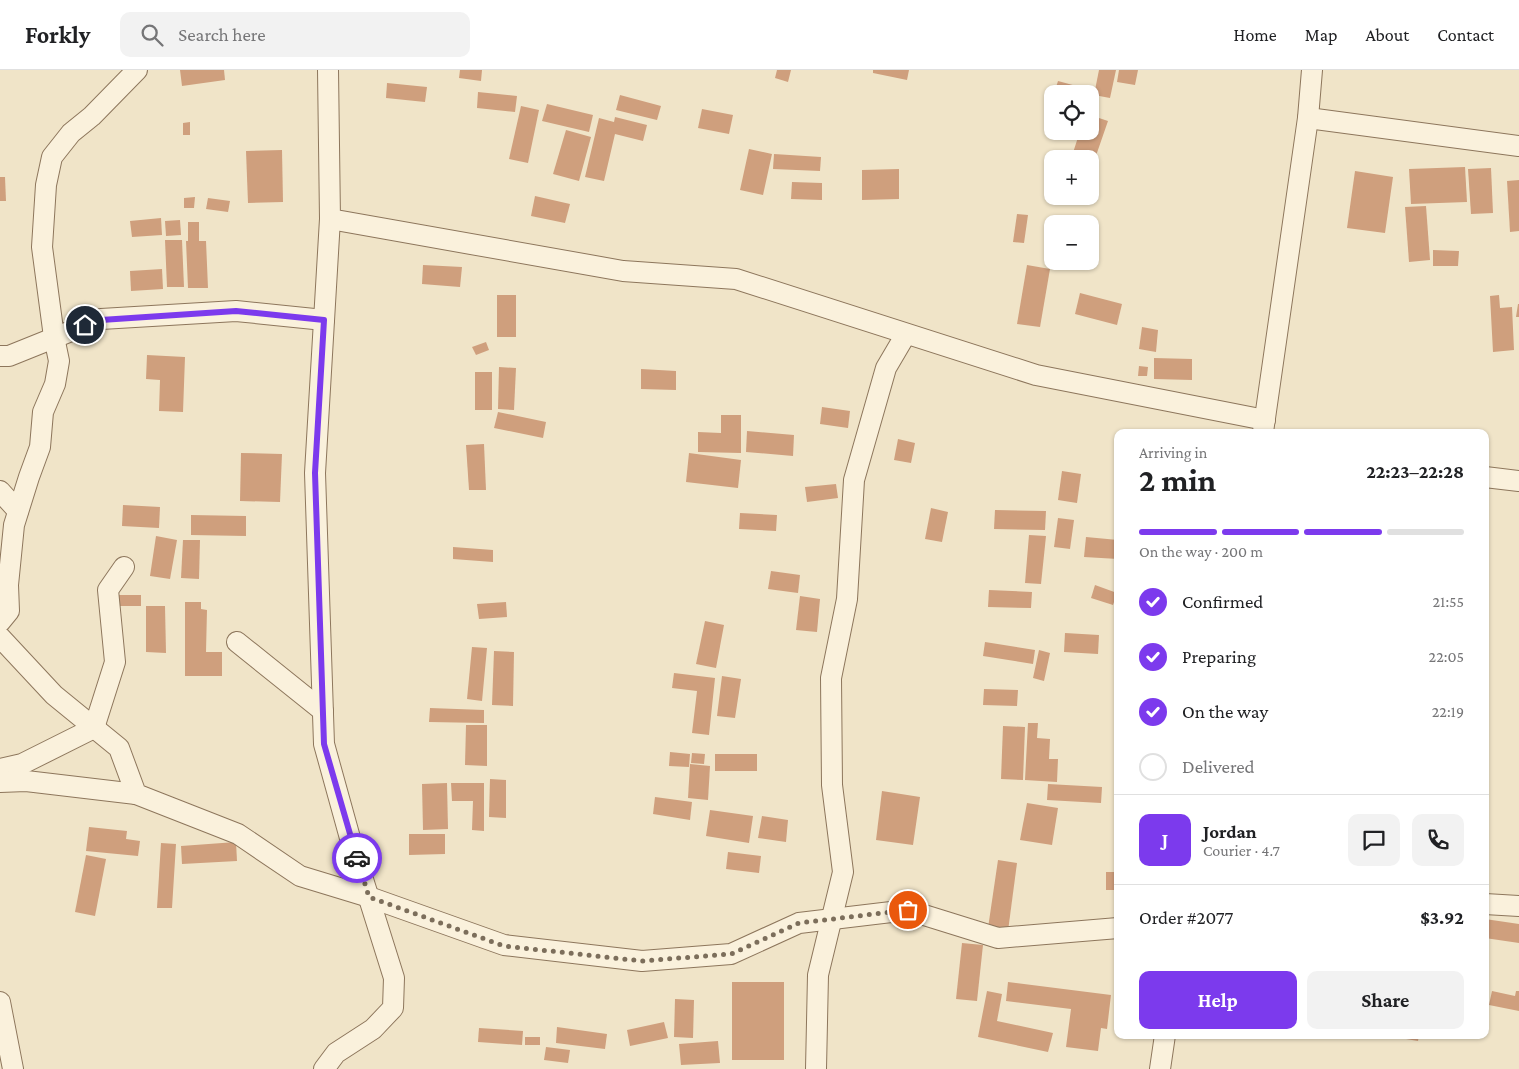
<!DOCTYPE html>
<html lang="en">
<head>
<meta charset="utf-8">
<style>
  :root { --surface:#fff; --page:#f2f2f2; --text:#202124; --muted:#757577; --line:#e0e0e0; --accent:#7c3aed }
  body { margin:0; font-family:"Crimson Pro",serif; background:var(--page); color:var(--text); height:100vh; display:flex; flex-direction:column; font-size:19px; white-space:nowrap }
  * { box-sizing:border-box; margin:0 }
  p { font-size:16px; color:var(--muted) }
  .icon { flex:none; width:28px; height:28px; fill:none; stroke:currentColor; stroke-width:2; stroke-linecap:round; stroke-linejoin:round }
  .map { position:relative; flex:1; overflow:hidden }
  .panel { position:absolute; left:1114px; top:359px; width:375px; height:610px; display:flex; flex-direction:column; background:var(--surface); border-radius:10px; box-shadow:0 1px 4px #0004 }
  .panel>* { flex:none }
  .buttons { position:absolute; left:1044px; top:15px; display:grid; gap:10px }
  .buttons a { display:grid; place-items:center; width:55px; height:55px; border-radius:10px; background:var(--surface); box-shadow:0 1px 4px #0004; font-size:25px }
  .pin { position:absolute; display:grid; place-items:center; width:42px; height:42px; color:#fff; margin:-21px; border:2px solid #fff; border-radius:50%; box-shadow:0 1px 5px #0007 }
  .courier { position:absolute; display:grid; place-items:center; width:50px; height:50px; margin:-25px; border:4px solid #7c3aed; border-radius:50%; background:#fff; color:#222; box-shadow:0 1px 6px #0007 }
  .headline em { font-style:normal; font-weight:700 }
  .headline div { display:flex; flex-direction:column-reverse }
  .headline { display:flex; align-items:center; justify-content:space-between; height:85px; padding:0 25px }
  h1 { font-size:32px; font-weight:700; line-height:38px }
  .bar { display:grid; grid-template-columns:repeat(4,1fr); gap:8px 5px; align-content:center; height:60px; padding:0 25px }
  .bar i { height:6px; border-radius:4px; background:var(--line) }
  .bar .on { background:var(--accent) }
  .bar p { grid-column:span 4 }
  .line { display:flex; align-items:center; gap:12px; padding:0 25px; border-top:1px solid var(--line) }
  .line div { flex:1 }
  .round { display:grid; place-items:center; flex:none; width:52px; height:52px; border-radius:10px; background:var(--page) }
  ol { padding:0 25px; list-style:none }
  li { display:flex; align-items:center; gap:15px; height:55px }
  li p { margin-inline-start:auto }
  li .icon { padding:5px; border-radius:50%; background:var(--accent); color:#fff; stroke-width:4 }
  li:last-child { color:var(--muted) }
  li i { width:28px; height:28px; border:2px solid var(--line); border-radius:50% }
  .cta { display:flex; gap:10px; margin-top:auto; padding:10px 25px }
  .cta a { flex:1; height:58px; border-radius:10px; background:var(--accent); color:#fff; font-size:20px; font-weight:700; line-height:58px; text-align:center }
  .cta a+a { background:var(--page); color:var(--text) }
  header { display:flex; align-items:center; gap:30px; box-sizing:border-box; height:70px; padding:0 25px; background:var(--surface); border-bottom:1px solid var(--line) }
  header strong { font-size:24px }
  nav { display:flex; gap:28px; margin-inline-start:auto; font-size:18px }
  .search { width:350px; height:45px; background:var(--page); display:flex; align-items:center; gap:12px; box-sizing:border-box; padding:0 18px; border-radius:10px; color:var(--muted); font-size:19px }
  .map>svg:first-child { display:block }
</style>
</head>
<body>
<header>
<strong>Forkly</strong>
<div class="search"><svg class="icon" aria-label="search" viewBox="0 0 24 24"><circle cx="10" cy="10" r="6"/><path d="M15 15l6 6"/></svg>Search here</div>
<nav><a>Home</a><a>Map</a><a>About</a><a>Contact</a></nav>
</header>
<div class="map">
<svg width="1519" height="999" viewBox="0 0 1519 999">
  <rect width="100%" height="100%" fill="#f0e4c8"/>
  <g fill="#cf9f7d">
    <path d="M180,0H224L225,10L182,16Z"/>
    <path d="M460,0H482L481,11L459,8Z"/>
    <path d="M777,0H791L788,12L775,8Z"/>
    <path d="M873,0H909L907,10L873,3Z"/>
    <path d="M1099,0H1116L1110,28L1094,25Z"/>
    <path d="M1119,0H1138L1135,15L1117,12Z"/>
    <path d="M1058,11L1091,20L1090,24H1054Z"/>
    <path d="M387,13L427,17L425,32L386,28Z"/>
    <path d="M478,22L517,26L515,42L477,38Z"/>
    <path d="M620,25L661,36L657,50L616,40Z"/>
    <path d="M547,34L593,45L589,62L542,51Z"/>
    <path d="M521,36L539,40L528,93L509,89Z"/>
    <path d="M702,39L733,45L729,64L698,58Z"/>
    <path d="M1090,45L1108,51L1090,103V89H1071L1080,61H1090Z"/>
    <path d="M615,47L647,55L643,71L615,64L604,111L585,107L599,48L614,52Z"/>
    <path d="M190,52V65H183V53Z"/>
    <path d="M566,60L591,67L579,111L553,104Z"/>
    <path d="M749,79L772,84L763,125L740,120Z"/>
    <path d="M282,80L283,132L248,133L246,81Z"/>
    <path d="M774,84L821,87L820,101L773,99Z"/>
    <path d="M1465,97L1467,132L1411,134L1409,99Z"/>
    <path d="M1491,98L1493,143L1471,144L1468,99Z"/>
    <path d="M899,99V129L862,130V100Z"/>
    <path d="M1355,101L1393,107L1385,163L1347,158Z"/>
    <path d="M0,107H5L6,131H0Z"/>
    <path d="M1519,110V161L1510,162L1507,111Z"/>
    <path d="M792,112L822,113V130L791,129Z"/>
    <path d="M535,126L570,134L565,153L531,146Z"/>
    <path d="M195,127L194,138H184V128Z"/>
    <path d="M208,128L230,131L228,142L206,139Z"/>
    <path d="M1426,136L1430,190L1409,192L1405,137Z"/>
    <path d="M1017,144L1028,145L1024,173L1013,172Z"/>
    <path d="M161,148L162,165L132,167L130,151Z"/>
    <path d="M180,150L181,165L166,166L165,151Z"/>
    <path d="M188,152H199V171H206L208,218H188L186,171H188Z"/>
    <path d="M165,170H182L184,217H167Z"/>
    <path d="M1433,180L1459,181L1458,196H1433Z"/>
    <path d="M423,195L462,197L460,217L422,214Z"/>
    <path d="M1027,195L1050,199L1040,257L1017,254Z"/>
    <path d="M162,199L163,219L131,221L130,201Z"/>
    <path d="M1080,223L1122,234L1117,255L1075,244Z"/>
    <rect x="497" y="225" width="19" height="42"/>
    <path d="M1499,225L1500,238L1512,237L1514,280L1493,282L1490,226Z"/>
    <path d="M1518,234H1519V247H1516Z"/>
    <path d="M1142,257L1158,260L1156,282L1139,279Z"/>
    <path d="M486,272L489,280L476,285L472,277Z"/>
    <path d="M147,285L185,287L183,342L159,341L160,310L146,309Z"/>
    <path d="M1154,288L1192,289V310L1154,309Z"/>
    <path d="M1139,296L1148,297L1147,306H1138Z"/>
    <path d="M499,297L516,298L514,340L498,339Z"/>
    <path d="M641,299L676,301V320L641,319Z"/>
    <rect x="475" y="302" width="17" height="38"/>
    <path d="M822,337L850,341L848,358L820,354Z"/>
    <path d="M498,342L546,352L543,368L494,358Z"/>
    <path d="M721,345H741V383L698,382V362L721,363Z"/>
    <path d="M1179,359L1205,361V362H1178Z"/>
    <path d="M747,361L794,365L793,386L746,382Z"/>
    <path d="M898,369L915,373L911,393L894,390Z"/>
    <path d="M484,374L486,420H469L466,375Z"/>
    <path d="M241,383L282,384L280,432L240,431Z"/>
    <path d="M689,383L741,390L738,418L686,412Z"/>
    <path d="M1062,401L1081,404L1077,433L1058,430Z"/>
    <path d="M836,414L838,428L807,432L805,417Z"/>
    <path d="M123,435L160,437L159,458L122,456Z"/>
    <path d="M931,438L948,442L942,472L925,469Z"/>
    <path d="M995,440L1046,441L1045,460L994,459Z"/>
    <path d="M740,443L777,445L776,461L739,459Z"/>
    <path d="M191,445L246,446V466L191,465Z"/>
    <path d="M1058,448L1074,450L1070,479L1054,477Z"/>
    <path d="M1029,465L1046,466L1041,514L1025,513Z"/>
    <path d="M156,466L177,470L170,509L150,506Z"/>
    <path d="M1086,467L1118,470V489L1084,487Z"/>
    <path d="M183,470H200L199,509L181,508Z"/>
    <path d="M453,477L493,480V492L453,489Z"/>
    <path d="M771,501L800,505L798,523L768,519Z"/>
    <path d="M1095,515L1117,523L1113,535L1091,528Z"/>
    <path d="M989,520L1032,522L1031,538L988,537Z"/>
    <rect x="119" y="525" width="22" height="11"/>
    <path d="M800,526L820,529L817,562L796,560Z"/>
    <path d="M185,532H201V539L207,540L206,582H222V606H185Z"/>
    <path d="M506,532L507,547L479,549L477,534Z"/>
    <path d="M146,536H165L166,583L146,582Z"/>
    <path d="M705,551L724,555L716,598L696,594Z"/>
    <path d="M1065,563L1099,565L1098,584L1064,582Z"/>
    <path d="M985,572L1035,580L1033,594L983,586Z"/>
    <path d="M472,577L487,578L482,631L467,629Z"/>
    <path d="M1039,580L1050,583L1044,611L1033,608Z"/>
    <path d="M494,581L514,582L513,636L492,635Z"/>
    <path d="M674,603L715,608L709,665L692,663L697,621L672,618Z"/>
    <path d="M722,606L741,609L735,648L717,646Z"/>
    <path d="M984,619L1018,620L1017,636L983,635Z"/>
    <path d="M430,638L484,640V653L429,652Z"/>
    <path d="M1028,653H1038L1037,668L1050,669L1049,689H1058L1057,712L1025,710Z"/>
    <path d="M466,655H487V696L465,695Z"/>
    <path d="M1003,656L1025,657L1023,710L1001,709Z"/>
    <path d="M670,682L690,684L689,697L669,696Z"/>
    <path d="M692,683L705,684L704,694L691,693Z"/>
    <rect x="715" y="684" width="42" height="17"/>
    <path d="M690,694L710,696L708,730L688,728Z"/>
    <path d="M490,709L506,710V748L489,747Z"/>
    <path d="M447,713L448,759L423,760L422,714Z"/>
    <path d="M451,713H484V761L472,760L473,731H452Z"/>
    <path d="M1048,714L1102,717L1101,733L1047,730Z"/>
    <path d="M882,721L920,727L913,775L876,770Z"/>
    <path d="M655,727L692,732L690,750L653,744Z"/>
    <path d="M1027,733L1058,738L1052,775L1020,770Z"/>
    <path d="M710,740L753,746L749,773L706,766Z"/>
    <path d="M762,746L788,750L786,772L758,768Z"/>
    <path d="M89,757L127,761L126,769L140,771L138,786L86,781Z"/>
    <path d="M409,764H445V784L409,785Z"/>
    <path d="M236,772L237,791L182,794L181,776Z"/>
    <path d="M161,773L176,774L172,838H157Z"/>
    <path d="M728,782L761,786L759,803L726,799Z"/>
    <path d="M86,785L106,789L95,846L75,842Z"/>
    <path d="M998,790L1017,793L1008,861L988,858Z"/>
    <rect x="1106" y="802" width="12" height="18"/>
    <path d="M1485,849L1519,854V873L1485,868Z"/>
    <path d="M962,873L983,875L977,931L956,929Z"/>
    <rect x="732" y="912" width="52" height="78"/>
    <path d="M1008,912L1111,925L1107,959L1101,958L1098,981L1066,977L1071,939L1006,931Z"/>
    <path d="M987,921L1002,924L997,951L1053,963L1048,982L978,967Z"/>
    <path d="M1492,921L1515,926L1516,921H1519V941L1489,935Z"/>
    <path d="M675,929L694,930L693,968L674,967Z"/>
    <path d="M1485,947L1489,948L1486,963H1485Z"/>
    <path d="M664,952L668,968L630,976L627,960Z"/>
    <path d="M557,957L607,964L605,979L556,973Z"/>
    <path d="M479,958L523,961L522,975L478,972Z"/>
    <path d="M1382,965H1419L1418,971Z"/>
    <rect x="525" y="967" width="15" height="8"/>
    <path d="M718,971L720,993L681,995L679,974Z"/>
    <path d="M546,977L570,980L568,993L544,990Z"/>
  </g>
  <g fill="none" stroke-linecap="round" stroke-linejoin="round">
    <g stroke="#8d765c" stroke-width="22">
      <g id="street">
        <path d="M328,0L330,149L623,201L736,209L1036,305L1265,350"/>
        <path d="M1308,48L1519,76"/>
        <path d="M0,286H9L101,249L236,241L324,250"/>
        <path d="M1263,362L1308,48L1312,0"/>
        <path d="M1485,407L1519,411"/>
        <path d="M0,421L18,441"/>
        <path d="M0,552L9,541L8,515L14,455L29,407L40,377L43,342L55,314L59,291L54,267L42,177L46,115L52,87L71,63L92,46L137,0"/>
        <path d="M0,567L54,625L119,678L136,724L238,764L300,806L369,827L504,875L642,891L731,884L799,853L908,840L998,868L1118,858"/>
        <path d="M237,572L323,641"/>
        <path d="M0,699L22,694L94,658L115,592L108,520L124,497"/>
        <path d="M0,712L26,711L136,724"/>
        <path d="M1485,834L1519,836"/>
        <path d="M0,932L13,999"/>
        <path d="M324,999L336,983L373,959L393,938L394,908L350,768L324,674L315,403L330,149"/>
        <path d="M816,999L818,905L843,802L832,715L831,608L847,529L854,410L886,298L906,264"/>
        <path d="M1160,999L1165,965"/>
      </g>
    </g>
    <use href="#street" stroke="#faf1dc" stroke-width="20"/>
  </g>
  <g fill="none" stroke-linecap="round" stroke-linejoin="round">
    <path stroke="#7c6e5b" stroke-width="5" stroke-dasharray="0 9" d="M357,788L369,827L504,876L642,891L731,884L799,853L908,840"/>
    <path stroke="#7c3aed" stroke-width="6" d="M85,255L101,250L236,241L324,250L315,403L324,674L357,788"/>
  </g>
</svg>
<div class="buttons">
<a><svg class="icon" aria-label="locate" viewBox="0 0 24 24"><circle cx="12" cy="12" r="6"/><path d="M12 2v4M12 18v4M2 12h4M18 12h4"/></svg></a>
<a>+</a>
<a>−</a>
</div>
<div class="pin" style="left:908px;top:840px;background:#ea580c"><svg class="icon" aria-label="bag" viewBox="0 0 24 24"><path d="M5 8h14l-1 12H6zM9 8a3 3 0 0 1 6 0"/></svg></div>
<div class="pin" style="left:85px;top:255px;background:#1f2937"><svg class="icon" aria-label="home" viewBox="0 0 24 24"><path d="M3 11l9-7 9 7M6 9v11h12V9"/></svg></div>
<div class="courier" style="left:357px;top:788px"><svg class="icon" aria-label="car" viewBox="0 0 24 24"><path d="M5 17H2v-5l4-1 3-4h7l3 4 3 1v5h-3M9 17h6M6 11h13"/><circle cx="7" cy="17" r="2"/><circle cx="17" cy="17" r="2"/></svg></div>
<section class="panel">
<div class="headline"><div><h1>2 min</h1><p>Arriving in</p></div><em>22:23–22:28</em></div>
<div class="bar"><i class="on"></i><i class="on"></i><i class="on"></i><i></i><p>On the way · 200 m</p></div>
<ol>
<li><svg class="icon" aria-label="check" viewBox="0 0 24 24"><path d="M5 12l5 5 9-10"/></svg>Confirmed<p>21:55</p></li>
<li><svg class="icon" aria-label="check" viewBox="0 0 24 24"><path d="M5 12l5 5 9-10"/></svg>Preparing<p>22:05</p></li>
<li><svg class="icon" aria-label="check" viewBox="0 0 24 24"><path d="M5 12l5 5 9-10"/></svg>On the way<p>22:19</p></li>
<li><i></i>Delivered</li>
</ol>
<div class="line" style="height:90px"><b class="round" style="background:var(--accent);color:#fff">J</b><div><b>Jordan</b><p>Courier · 4.7</p></div><a class="round"><svg class="icon" aria-label="chat" viewBox="0 0 24 24"><path d="M4 5h16v11H9l-5 4z"/></svg></a><a class="round"><svg class="icon" aria-label="phone" viewBox="0 0 24 24"><path d="M5 4h4l2 5-3 2q2 4 5 5l2-3 5 2v4C11 20 4 13 5 4z"/></svg></a></div>
<div class="line" style="height:65px"><div>Order #2077</div><b>$3.92</b></div>
<div class="cta"><a>Help</a><a>Share</a></div>
</section>
</div>
</body>
</html>
